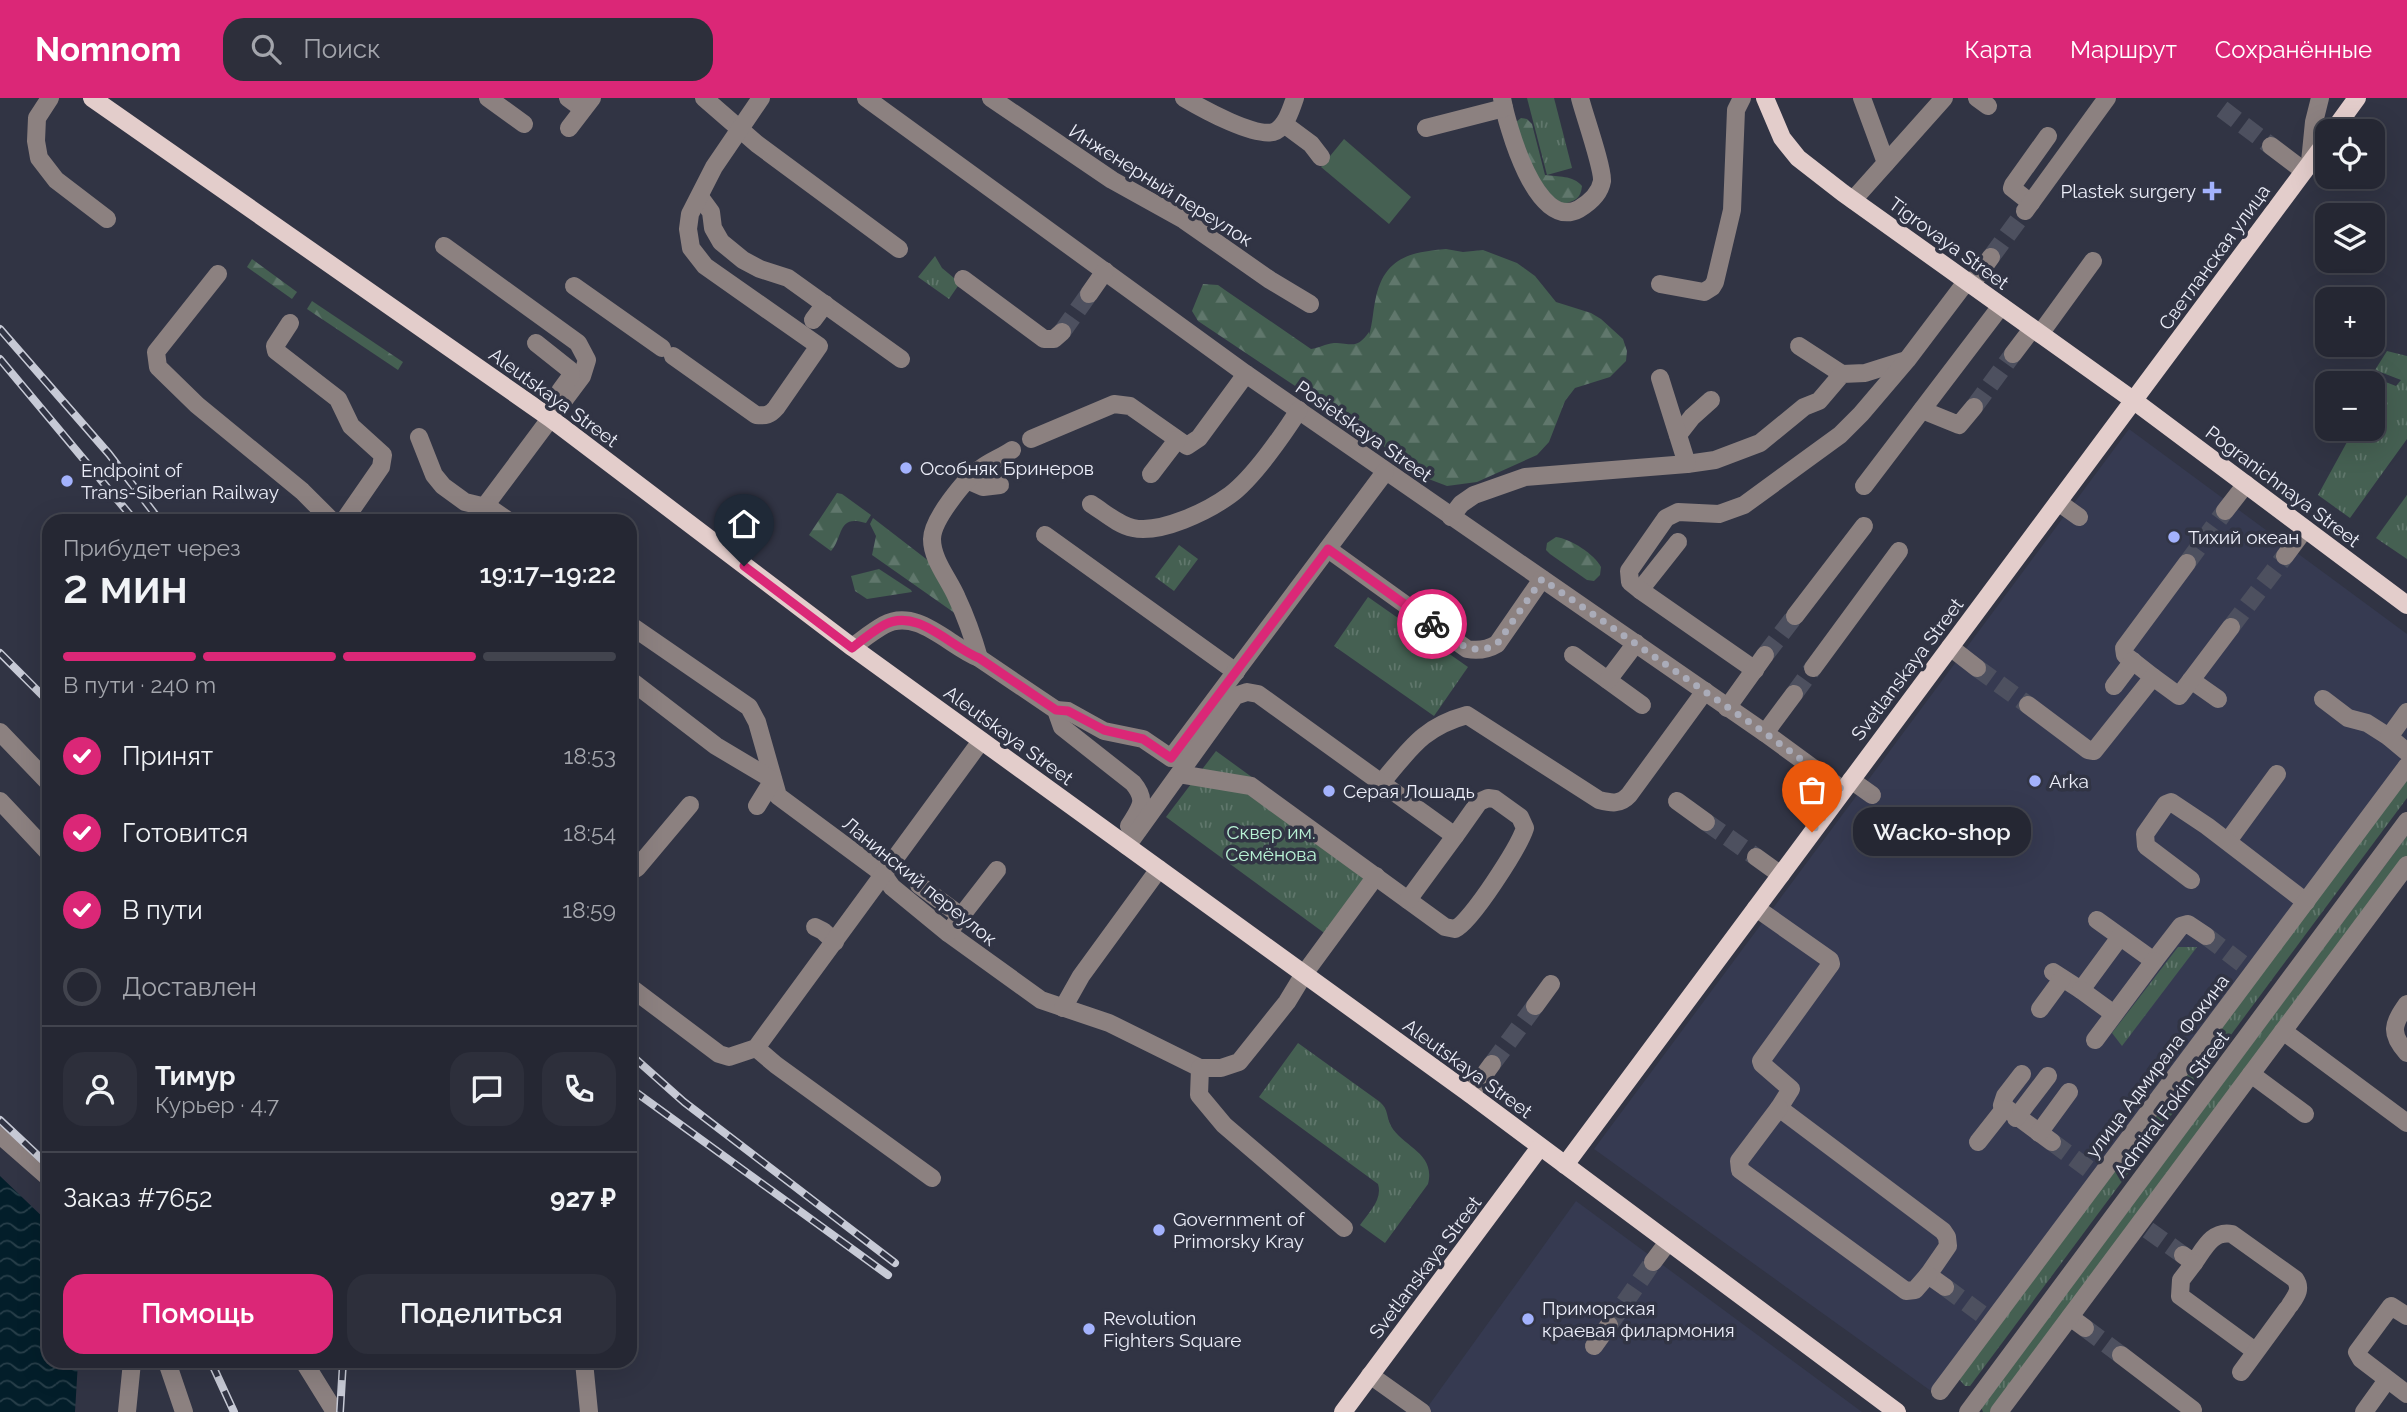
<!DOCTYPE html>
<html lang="ru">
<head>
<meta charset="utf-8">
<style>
  :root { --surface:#252733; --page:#2d2f3b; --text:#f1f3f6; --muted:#a3a5ac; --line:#42444e; --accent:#db2777 }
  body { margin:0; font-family:Raleway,sans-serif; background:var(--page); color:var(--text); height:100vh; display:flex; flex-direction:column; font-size:26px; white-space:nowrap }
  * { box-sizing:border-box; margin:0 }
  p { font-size:23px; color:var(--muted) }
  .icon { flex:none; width:38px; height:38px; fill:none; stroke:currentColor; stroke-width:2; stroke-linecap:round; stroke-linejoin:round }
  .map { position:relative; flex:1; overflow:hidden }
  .drawer { position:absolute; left:42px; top:416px; width:595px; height:854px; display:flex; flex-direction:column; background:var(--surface); border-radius:21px; box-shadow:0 7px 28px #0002,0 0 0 2px var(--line) }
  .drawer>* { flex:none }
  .tools { position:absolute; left:2315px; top:21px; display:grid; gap:14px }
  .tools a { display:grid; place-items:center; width:70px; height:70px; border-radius:14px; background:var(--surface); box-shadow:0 7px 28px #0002,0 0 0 2px var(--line); font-size:35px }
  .pin { position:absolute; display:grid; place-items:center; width:60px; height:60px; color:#fff; margin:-72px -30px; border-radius:50% 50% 50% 0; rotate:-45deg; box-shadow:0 0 7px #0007 }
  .pin .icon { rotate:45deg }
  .courier { position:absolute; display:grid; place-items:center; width:70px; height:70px; margin:-35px; border:5px solid #db2777; border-radius:50%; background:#fff; color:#222; box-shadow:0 2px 9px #0007 }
  .bubble { position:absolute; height:49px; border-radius:21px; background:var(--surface); box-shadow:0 7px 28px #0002,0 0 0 2px var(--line); font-size:23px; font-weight:600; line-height:49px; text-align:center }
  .headline em { font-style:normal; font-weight:600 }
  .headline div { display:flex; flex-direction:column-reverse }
  .headline { display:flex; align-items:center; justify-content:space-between; height:119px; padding:0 21px }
  h1 { font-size:46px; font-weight:600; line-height:52px }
  .bar { display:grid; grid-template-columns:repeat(4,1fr); gap:10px 7px; align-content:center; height:84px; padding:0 21px }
  .bar i { height:9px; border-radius:5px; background:var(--line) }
  .bar .active { background:var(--accent) }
  .bar p { grid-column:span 4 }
  .line { display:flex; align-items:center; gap:18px; padding:0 21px; border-top:2px solid var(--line) }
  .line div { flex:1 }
  .round { display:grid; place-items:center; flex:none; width:74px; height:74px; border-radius:21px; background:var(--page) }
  ol { padding:0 21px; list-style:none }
  li { display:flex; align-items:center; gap:21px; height:77px }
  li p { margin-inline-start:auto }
  li .icon { padding:7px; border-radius:50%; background:var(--accent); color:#fff; stroke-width:4 }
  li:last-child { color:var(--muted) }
  li i { width:38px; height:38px; border:4px solid var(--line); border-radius:50% }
  .action { display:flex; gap:14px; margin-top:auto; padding:14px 21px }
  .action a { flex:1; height:80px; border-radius:21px; background:var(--accent); color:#fff; font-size:28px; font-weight:600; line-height:80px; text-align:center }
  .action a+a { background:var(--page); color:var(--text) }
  header { display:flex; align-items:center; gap:42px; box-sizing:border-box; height:98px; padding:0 35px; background:var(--accent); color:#fff }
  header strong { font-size:33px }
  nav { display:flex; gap:38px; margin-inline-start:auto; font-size:24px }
  .search { width:490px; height:63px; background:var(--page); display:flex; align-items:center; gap:18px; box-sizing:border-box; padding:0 24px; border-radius:21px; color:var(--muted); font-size:26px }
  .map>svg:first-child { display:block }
</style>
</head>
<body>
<header>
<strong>Nomnom</strong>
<div class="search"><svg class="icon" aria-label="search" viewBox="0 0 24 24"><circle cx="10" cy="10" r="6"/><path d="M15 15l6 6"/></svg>Поиск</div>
<nav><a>Карта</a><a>Маршрут</a><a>Сохранённые</a></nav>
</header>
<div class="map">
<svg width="2407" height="1314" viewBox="0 0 2407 1314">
  <defs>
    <pattern id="grass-tufts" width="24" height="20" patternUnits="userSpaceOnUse" patternTransform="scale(1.75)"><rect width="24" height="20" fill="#456052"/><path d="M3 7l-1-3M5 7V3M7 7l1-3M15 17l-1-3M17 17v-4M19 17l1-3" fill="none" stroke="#60776c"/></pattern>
    <pattern id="forest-firs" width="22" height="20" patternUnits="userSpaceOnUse" patternTransform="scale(1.75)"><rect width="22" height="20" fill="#456052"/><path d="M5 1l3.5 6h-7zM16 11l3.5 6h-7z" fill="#60776c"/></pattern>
    <pattern id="water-waves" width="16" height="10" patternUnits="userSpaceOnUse" patternTransform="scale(1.75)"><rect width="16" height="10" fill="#031e2a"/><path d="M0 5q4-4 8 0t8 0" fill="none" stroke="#283f4a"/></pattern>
  </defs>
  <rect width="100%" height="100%" fill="#313444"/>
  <g fill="#363a51">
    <path d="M2129,331L2407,536V656L1931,1293L1594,1051Z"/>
    <path d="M1576,1103L1862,1314H1424Z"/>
  </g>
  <g fill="url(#grass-tufts)">
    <path d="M1527,0H1554L1572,70L1547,77Z"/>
    <path d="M935,158L942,170L960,185L949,201L918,179Z"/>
    <path d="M2387,253L2407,258V341L2350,420L2318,397L2347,344L2351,331H2373V308L2379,310L2384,303L2373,298V285H2366L2370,278L2396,288L2401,282L2375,272Z"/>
    <path d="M2407,397V461L2376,440Z"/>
    <path d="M1179,447L1198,461L1174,493L1155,479Z"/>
    <path d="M1368,499L1468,569L1434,618L1334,548Z"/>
    <path d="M1216,653L1377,770L1327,837L1166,719Z"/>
    <path d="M2407,679V700L1970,1288H1965L1958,1280Z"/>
    <path d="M2407,738V760L1994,1314H1983L1981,1309Z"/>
    <path d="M2178,849H2197L2122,948L2112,935Z"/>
    <path d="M1298,945L1380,1004C1389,1012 1386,1019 1391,1028C1403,1049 1436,1055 1428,1086L1385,1145L1360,1127C1368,1115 1383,1102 1378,1086L1259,999Z"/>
  </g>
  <g fill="url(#forest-firs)">
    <path d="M1521,20L1527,21L1532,26L1545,77C1558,79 1573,77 1582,88C1581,100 1575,103 1564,106L1543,94L1515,34L1516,24Z"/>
    <path d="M1446,151L1463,154L1483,152L1517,165L1535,178L1556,204L1591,215L1601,221L1623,241L1627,253L1626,263L1610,279L1575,290L1565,303L1549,344L1537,357L1477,384L1447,388L1426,380L1373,340L1198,223L1192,213L1203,186L1218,187L1225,192L1311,251C1319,250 1325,246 1334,245C1353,245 1356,252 1369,234V237C1373,224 1373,211 1376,199C1385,159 1411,154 1446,151Z"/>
    <path d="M252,161L297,194L292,201L247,169Z"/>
    <path d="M312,203L403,264L398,272L307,211Z"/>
    <path d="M837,395L842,396L871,417L866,425C837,416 844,438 831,453L809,437Z"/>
    <path d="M873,420L934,467L956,516L872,457L876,438L870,426Z"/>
    <path d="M1556,439C1571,441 1594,456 1601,469L1600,477L1594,483L1587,482L1550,456L1546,452L1547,445Z"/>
    <path d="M879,471L911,492L912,494L867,501L855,493L851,478Z"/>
  </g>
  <path fill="#456052" d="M1344,41L1411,99L1389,126L1321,69Z"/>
  <path fill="url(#water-waves)" d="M0,1078L49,1125V1264H78L75,1314H0Z"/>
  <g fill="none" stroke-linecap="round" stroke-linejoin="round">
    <g stroke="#4d505f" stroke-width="18" stroke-dasharray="18 9" stroke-linecap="butt">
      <path d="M2222,11L2271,48"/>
      <path d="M1991,159L2025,113"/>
      <path d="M1062,234L1089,196"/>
      <path d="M1974,309L2013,256"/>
      <path d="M2187,465L2225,413"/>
      <path d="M2231,529L2285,458"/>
      <path d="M1765,557L1795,518"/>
      <path d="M1977,570L2028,607"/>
      <path d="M1794,596L1813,570"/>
      <path d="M1706,724L1756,759"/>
      <path d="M2206,838L2244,867"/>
      <path d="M1492,966L1535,908"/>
      <path d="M2052,1044L2090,1072"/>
      <path d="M2148,1132L2183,1157"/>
      <path d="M1945,1189L1983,1217"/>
      <path d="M1609,1227L1653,1164"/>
      <path d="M2085,1230L2121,1257"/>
    </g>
    <g stroke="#8c8180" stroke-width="18">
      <path d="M50,0L37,20L36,43L39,60L56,82L107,121"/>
      <path d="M488,0L524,26"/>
      <path d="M568,0L583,11"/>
      <path d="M704,0L757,46L899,151"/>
      <path d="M866,0L1246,276L1765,635L1843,692"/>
      <path d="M991,0L1112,82L1184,122L1270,182L1310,206"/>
      <path d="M1184,0C1201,10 1258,42 1276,33C1287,26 1291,11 1295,0"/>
      <path d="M1502,0C1507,27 1536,134 1579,111C1589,105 1600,95 1602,83C1603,70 1584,16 1580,0"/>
      <path d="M1862,0L1886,65"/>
      <path d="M1977,0L1988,8"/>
      <path d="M1284,26L1311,46L1321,59"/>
      <path d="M569,30L592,0"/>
      <path d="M1426,30L1504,10"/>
      <path d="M2271,48L2304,73"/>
      <path d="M2310,64L2314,24L2320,0"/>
      <path d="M700,99L711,114L713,130L721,144L743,162L760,171L788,180L901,261"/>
      <path d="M1853,102L1944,0"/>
      <path d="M2031,105L2012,90L2013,87L2048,38"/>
      <path d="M2025,113L2107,0"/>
      <path d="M444,148L578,245L587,262L582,278L473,424"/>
      <path d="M218,176L156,254L158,269L197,307L302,393L333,424"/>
      <path d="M963,181L1044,241H1054L1062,234"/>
      <path d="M1660,186L1704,194L1712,189L1715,184L1732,112L1736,12L1742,0"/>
      <path d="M1971,187L1991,159"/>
      <path d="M574,188L662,250"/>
      <path d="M1089,196L1105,173"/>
      <path d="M813,222L825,206"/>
      <path d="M290,225L275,248L276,253L338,301L351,328L383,357L381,369L343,424"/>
      <path d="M2040,236L2093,163"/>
      <path d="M536,245L570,272L571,278L560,293"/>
      <path d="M1799,248L1842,276"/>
      <path d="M2013,256L2032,231"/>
      <path d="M673,258L756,317C766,318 770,317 776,310L819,248L705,168L691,150L688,131L690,116L714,69L761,0"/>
      <path d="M1922,312L1959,327L1974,309"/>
      <path d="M1678,337L1692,319L1711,302"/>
      <path d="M419,339L434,377L443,388L465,404L490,410L510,424"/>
      <path d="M1031,341L1114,306L1130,308L1187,348L1199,340L1246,276"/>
      <path d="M1687,366L1715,362L1760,345L1804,309L1819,303L1842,276L1865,275L1903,263"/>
      <path d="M1151,376L1177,342"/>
      <path d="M967,382L983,389L1000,387"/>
      <path d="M1864,388L2001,208"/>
      <path d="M2058,404L2079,419"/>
      <path d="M1091,406C1104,414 1118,427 1133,430C1161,436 1208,413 1230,397C1253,380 1283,337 1299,312"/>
      <path d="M2225,413L2246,386"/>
      <path d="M1451,419L1461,406L1474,397L1525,379L1687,366L1660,280"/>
      <path d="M1045,437L1236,574"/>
      <path d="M1328,451L1467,551C1478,553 1487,552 1497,546L1542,481"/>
      <path d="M2285,458L2305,431"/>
      <path d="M1640,492L1678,444"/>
      <path d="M1795,518L1864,428"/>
      <path d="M630,527L749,609L757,624L778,698L882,775L892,789L948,835L1041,902L1109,925L1200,970H1221L1239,964L1287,904L1304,876L1376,778"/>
      <path d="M852,549C862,542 873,533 884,527C917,509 949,548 979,560L1056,612L1062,629L1133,685C1148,703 1140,710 1129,728"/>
      <path d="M1950,549L1977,570"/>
      <path d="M1573,557L1642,607"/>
      <path d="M979,560C973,539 966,519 957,500C949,481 932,462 932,441C932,422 965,381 980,371C990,363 1002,359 1012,352"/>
      <path d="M1813,570L1899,453"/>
      <path d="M1755,572L1640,492L1630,484L1629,473L1666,420L1678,414L1719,416L1744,407L1840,337L1861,316L1907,262L1966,184"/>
      <path d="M2153,579L2125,557L2124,550L2187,465"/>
      <path d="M630,582L716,648L773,682L757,708"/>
      <path d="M1608,582L1636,545"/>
      <path d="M2191,582L2218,601"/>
      <path d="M2114,588L2133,563"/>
      <path d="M2323,601L2348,620L2367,625L2389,639"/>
      <path d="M2028,607L2088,652L2094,653L2153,579L2179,598L2231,529"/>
      <path d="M1727,610L1765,557"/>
      <path d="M1056,612L1068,613L1104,633L1143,641L1171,660L1385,374"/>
      <path d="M2407,614L2389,639L2407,654"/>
      <path d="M0,634L49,685"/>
      <path d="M1765,635L1794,596"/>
      <path d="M1851,682L1872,697"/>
      <path d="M1382,684C1410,651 1423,629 1467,617L1599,702C1611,705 1620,707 1629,697L1705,593"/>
      <path d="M0,703L49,755"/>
      <path d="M1677,703L1706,724"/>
      <path d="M2228,743L2277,676"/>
      <path d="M1127,748L1235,598L1247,594L1258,596L1455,738L1479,704L1488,700L1495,701L1520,719L1525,730C1519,749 1471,824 1455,831L1445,829L1251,688L1179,676"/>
      <path d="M1756,759L1781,777"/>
      <path d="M630,774L637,770L690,707"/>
      <path d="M2191,782L2146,748L2145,736L2166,706L2171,704L2207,728L2306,804"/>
      <path d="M919,787L961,818"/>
      <path d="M1408,802L1455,738"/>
      <path d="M1756,810L1830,862L1831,866L1761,963L1762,966L1791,991L1779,1010L1943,1133L1947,1139L1948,1148L1928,1177L1945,1189"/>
      <path d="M2097,822L2154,863L2181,828L2188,826L2206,838"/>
      <path d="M815,829L823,833L835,844"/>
      <path d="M948,835L997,772"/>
      <path d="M2053,874L2081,892L2120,839"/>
      <path d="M630,889L719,956L729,959L756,950L981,643"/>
      <path d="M2081,892L2114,916"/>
      <path d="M2407,906C2393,926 2389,935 2407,955"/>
      <path d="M1535,908L1551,886"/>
      <path d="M1063,910L1081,878L1159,771"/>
      <path d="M2040,911L2062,881"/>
      <path d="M2283,933L2407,1025"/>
      <path d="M2095,942L2154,863"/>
      <path d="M756,950L776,967L932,1080"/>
      <path d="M1200,970L1199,997L1224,1027L1344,1130"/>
      <path d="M2022,976L2005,998L2002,1007L2052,1044"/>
      <path d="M2251,976L2305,1016"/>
      <path d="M1470,996L1492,966"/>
      <path d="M1779,1010L1739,1063L1740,1072L1906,1193L1915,1192L1928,1177"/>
      <path d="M2016,1020L2048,978"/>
      <path d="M2039,1035L2069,994"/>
      <path d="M0,1037L49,1080"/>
      <path d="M1978,1044L2004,1011"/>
      <path d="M2183,1157L2194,1165C2204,1151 2212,1132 2232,1136L2295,1181C2302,1191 2296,1198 2290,1207"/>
      <path d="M1653,1164L1668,1144"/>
      <path d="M2194,1165L2181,1182L2180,1198L2255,1253"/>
      <path d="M2407,1218L2391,1208L2357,1254L2361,1261L2407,1296"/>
      <path d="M2070,1219L2085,1230"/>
      <path d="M1594,1248L1609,1227"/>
      <path d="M2121,1257L2193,1312"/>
      <path d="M167,1264L184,1314"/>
      <path d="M304,1264L335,1314"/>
      <path d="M584,1264L589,1314"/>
      <path d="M2241,1274L2287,1211"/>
      <path d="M1370,1277L1422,1314"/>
      <path d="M1940,1293L2407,668"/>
      <path d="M127,1314L132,1264"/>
      <path d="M1968,1314L2407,723"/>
      <path d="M1999,1314L2407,767"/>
      <path d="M2364,1314L2387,1282"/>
    </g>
    <g stroke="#e3cdcb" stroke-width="18">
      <path d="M92,0L550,320L852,549L1470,996L1897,1314"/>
      <path d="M1765,0L1782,40L1798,60L1843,95L2133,302L2407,507"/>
      <path d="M2333,33L2357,0"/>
      <path d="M1565,1067L2328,41"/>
      <path d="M1343,1314L1540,1049"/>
    </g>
    <g stroke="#c7cad6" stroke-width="8">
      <g id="rail">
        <path d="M0,231L109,356L161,424"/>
        <path d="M0,261L136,424"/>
        <path d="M0,555L49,604"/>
        <path d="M630,956L684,1004L895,1165"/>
        <path d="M630,990L888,1177"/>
        <path d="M0,1022L49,1068"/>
        <path d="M211,1264L234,1314"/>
        <path d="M340,1314L343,1264"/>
      </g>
    </g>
    <use href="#rail" stroke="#313444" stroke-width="5" stroke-dasharray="16" stroke-linecap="butt"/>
  </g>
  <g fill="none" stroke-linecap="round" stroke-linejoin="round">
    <path stroke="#aaacb9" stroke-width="7" stroke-dasharray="0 12.6" d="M1432,526C1453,541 1471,561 1497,546L1542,481L1765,635L1843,692L1812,734"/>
    <path stroke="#db2777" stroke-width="9" d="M744,468L852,550C862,542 873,533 884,527C917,509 949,548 979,560L1056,612L1068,613L1104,632L1143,641L1171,660L1328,451L1432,526"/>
  </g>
  <g fill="#a3b2fd" stroke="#313444" stroke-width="2.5">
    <path d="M2208.5 82.5h7v7h7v7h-7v7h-7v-7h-7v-7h7z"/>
    <circle cx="906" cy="370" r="7"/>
    <circle cx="67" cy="383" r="7"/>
    <circle cx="2174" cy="439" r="7"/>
    <circle cx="2035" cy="683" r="7"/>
    <circle cx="1329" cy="693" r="7"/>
    <circle cx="1159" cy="1132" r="7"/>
    <circle cx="1528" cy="1221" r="7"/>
    <circle cx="1089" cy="1231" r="7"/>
  </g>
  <g text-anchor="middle" stroke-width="7" stroke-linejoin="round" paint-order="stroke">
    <g font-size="19" fill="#ebedf8" stroke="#313444">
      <text transform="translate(1161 87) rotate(32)" y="7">Инженерный переулок</text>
      <text transform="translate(1949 145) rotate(36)" y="7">Tigrovaya Street</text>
      <text transform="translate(2214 159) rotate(-54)" y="7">Светланская улица</text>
      <text transform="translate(554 299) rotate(36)" y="7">Aleutskaya Street</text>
      <text transform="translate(1364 333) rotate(35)" y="7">Posietskaya Street</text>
      <text transform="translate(2283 388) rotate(37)" y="7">Pogranichnaya Street</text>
      <text transform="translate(1907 571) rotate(-53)" y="7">Svetlanskaya Street</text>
      <text transform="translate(1009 637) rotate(36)" y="7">Aleutskaya Street</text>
      <text transform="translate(920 783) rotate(39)" y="7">Ланинский переулок</text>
      <text transform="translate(2157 968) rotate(-53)" y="7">улица Адмирала Фокина</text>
      <text transform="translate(1468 970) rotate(36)" y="7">Aleutskaya Street</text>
      <text transform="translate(2171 1006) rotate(-53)" y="7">Admiral Fokin Street</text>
      <text transform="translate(1425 1169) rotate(-53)" y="7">Svetlanskaya Street</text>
    </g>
    <g font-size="19" fill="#ebedf8" stroke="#313444" text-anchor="start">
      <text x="2196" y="100" text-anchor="end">Plastek surgery</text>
      <text x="920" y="377">Особняк Бринеров</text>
      <text x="81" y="379">Endpoint of<tspan x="81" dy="22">Trans-Siberian Railway</tspan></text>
      <text x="2188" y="446">Тихий океан</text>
      <text x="2049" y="690">Arka</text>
      <text x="1343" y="700">Серая Лошадь</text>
      <text x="1173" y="1128">Government of<tspan x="1173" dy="22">Primorsky Kray</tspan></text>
      <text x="1542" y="1217">Приморская<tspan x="1542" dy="22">краевая филармония</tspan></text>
      <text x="1103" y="1227">Revolution<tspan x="1103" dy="22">Fighters Square</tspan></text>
    </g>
    <g font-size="19" fill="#b8f2d5" stroke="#313444">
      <text x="1271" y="741">Сквер им.<tspan x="1271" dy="22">Семёнова</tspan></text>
    </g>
  </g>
</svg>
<div class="tools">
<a><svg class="icon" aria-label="locate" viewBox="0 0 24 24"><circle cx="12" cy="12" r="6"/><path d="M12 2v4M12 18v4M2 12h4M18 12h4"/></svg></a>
<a><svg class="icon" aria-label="layers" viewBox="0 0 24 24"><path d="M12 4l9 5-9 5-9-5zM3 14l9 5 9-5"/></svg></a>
<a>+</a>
<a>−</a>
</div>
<div class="pin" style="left:1812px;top:734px;background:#ea580c"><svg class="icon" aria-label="bag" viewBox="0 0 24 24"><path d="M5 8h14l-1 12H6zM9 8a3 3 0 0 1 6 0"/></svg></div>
<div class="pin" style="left:744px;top:468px;background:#1f2937"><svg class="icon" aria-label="home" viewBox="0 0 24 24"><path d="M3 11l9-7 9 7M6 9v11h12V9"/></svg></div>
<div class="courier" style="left:1432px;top:526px"><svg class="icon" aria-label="bike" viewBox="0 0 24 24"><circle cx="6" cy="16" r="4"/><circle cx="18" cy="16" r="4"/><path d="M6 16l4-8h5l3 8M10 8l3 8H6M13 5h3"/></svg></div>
<div class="bubble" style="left:1853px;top:709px;width:178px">Wacko-shop</div>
<section class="drawer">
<div class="headline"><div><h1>2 мин</h1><p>Прибудет через</p></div><em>19:17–19:22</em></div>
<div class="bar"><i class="active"></i><i class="active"></i><i class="active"></i><i></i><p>В пути · 240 m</p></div>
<ol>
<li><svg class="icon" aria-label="check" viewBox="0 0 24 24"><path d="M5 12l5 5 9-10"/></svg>Принят<p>18:53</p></li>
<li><svg class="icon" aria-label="check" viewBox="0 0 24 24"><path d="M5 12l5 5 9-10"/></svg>Готовится<p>18:54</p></li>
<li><svg class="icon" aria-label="check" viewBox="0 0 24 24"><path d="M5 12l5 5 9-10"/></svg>В пути<p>18:59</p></li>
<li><i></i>Доставлен</li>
</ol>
<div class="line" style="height:126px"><a class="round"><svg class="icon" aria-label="person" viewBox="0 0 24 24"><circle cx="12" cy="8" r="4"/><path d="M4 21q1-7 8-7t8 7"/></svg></a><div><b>Тимур</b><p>Курьер · 4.7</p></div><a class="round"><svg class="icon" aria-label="chat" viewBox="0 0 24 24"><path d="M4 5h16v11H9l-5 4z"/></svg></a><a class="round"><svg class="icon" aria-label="phone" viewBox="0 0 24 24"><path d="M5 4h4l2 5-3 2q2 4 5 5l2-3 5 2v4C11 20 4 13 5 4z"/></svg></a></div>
<div class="line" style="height:91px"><div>Заказ #7652</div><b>927 ₽</b></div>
<div class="action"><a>Помощь</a><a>Поделиться</a></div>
</section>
</div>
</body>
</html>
